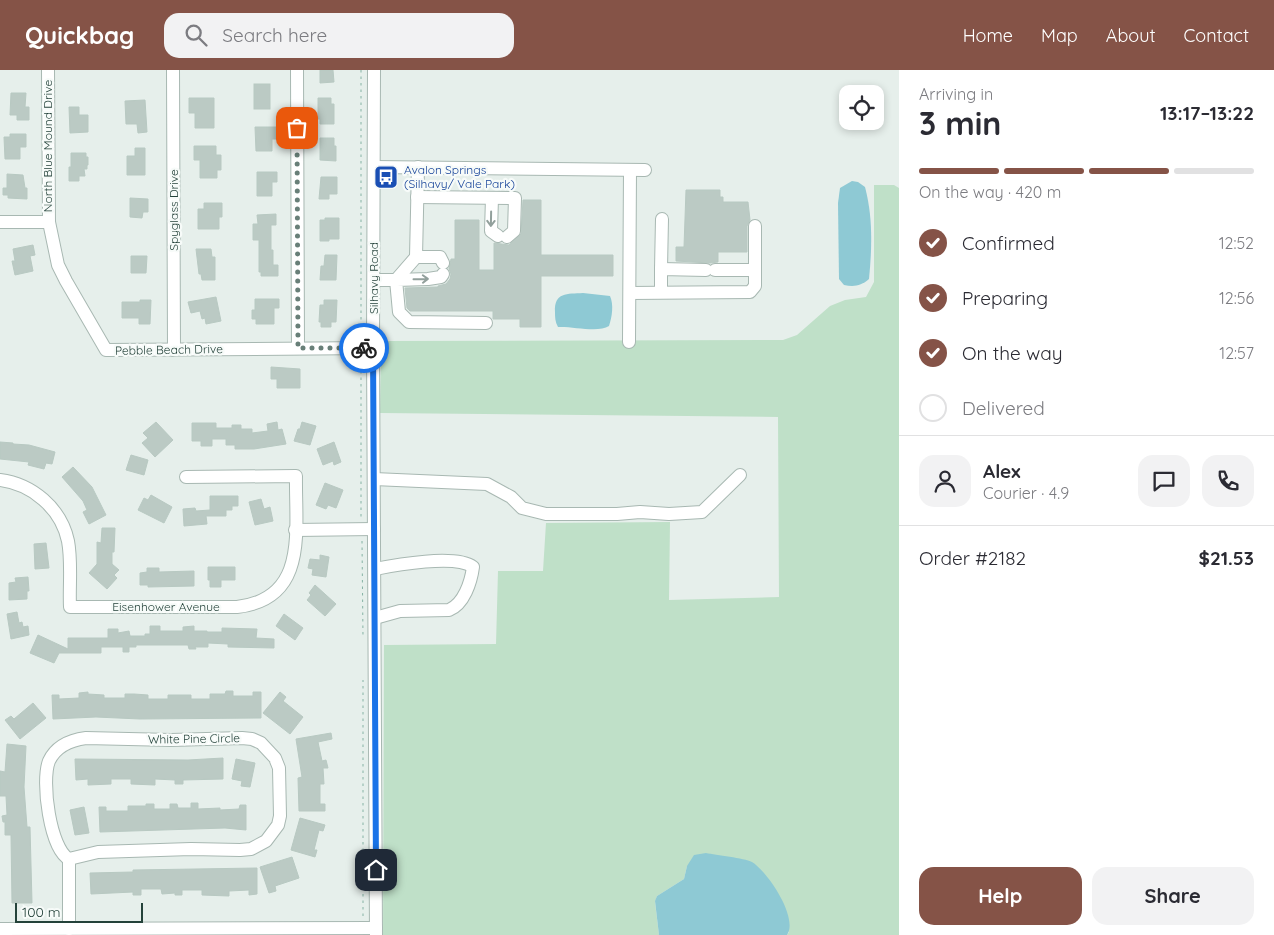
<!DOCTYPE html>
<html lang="en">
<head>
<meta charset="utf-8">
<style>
  :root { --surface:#fff; --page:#f2f2f3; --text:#2b2b33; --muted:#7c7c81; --line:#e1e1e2; --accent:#855347 }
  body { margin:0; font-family:Quicksand,sans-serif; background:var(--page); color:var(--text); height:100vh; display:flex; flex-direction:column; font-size:19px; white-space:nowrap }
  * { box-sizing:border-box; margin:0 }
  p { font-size:16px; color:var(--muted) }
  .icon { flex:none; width:28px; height:28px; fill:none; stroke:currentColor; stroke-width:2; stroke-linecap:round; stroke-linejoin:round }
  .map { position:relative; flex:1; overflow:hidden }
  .panel { display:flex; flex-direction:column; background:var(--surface); width:375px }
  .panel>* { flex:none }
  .tools { position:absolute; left:839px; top:15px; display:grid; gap:10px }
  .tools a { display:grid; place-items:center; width:45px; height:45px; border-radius:10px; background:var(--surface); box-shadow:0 2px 8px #0003; font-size:25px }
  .scale { position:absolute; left:15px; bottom:12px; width:128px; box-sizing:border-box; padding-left:5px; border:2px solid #24423a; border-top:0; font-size:14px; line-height:18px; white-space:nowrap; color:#24423a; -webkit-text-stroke:4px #f7fbf9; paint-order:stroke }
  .pin { position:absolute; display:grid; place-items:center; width:42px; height:42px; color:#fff; margin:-21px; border-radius:10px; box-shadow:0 2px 8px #0006 }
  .courier { position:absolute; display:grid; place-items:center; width:50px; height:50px; margin:-25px; border:4px solid #1a73e8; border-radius:50%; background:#fff; color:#222; box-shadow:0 1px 6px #0007 }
  .headline em { font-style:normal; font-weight:700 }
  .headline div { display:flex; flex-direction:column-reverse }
  .headline { display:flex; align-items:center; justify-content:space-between; height:85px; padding:0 20px }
  h1 { font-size:32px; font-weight:700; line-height:38px }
  .bar { display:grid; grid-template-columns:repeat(4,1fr); gap:8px 5px; align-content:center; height:60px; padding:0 20px }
  .bar i { height:6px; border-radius:4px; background:var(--line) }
  .bar .active { background:var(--accent) }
  .bar p { grid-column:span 4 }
  .line { display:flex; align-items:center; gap:12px; padding:0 20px; border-top:1px solid var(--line) }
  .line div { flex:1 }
  .round { display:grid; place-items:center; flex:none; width:52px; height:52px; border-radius:15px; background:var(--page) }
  ol { padding:0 20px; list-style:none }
  li { display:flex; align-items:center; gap:15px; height:55px }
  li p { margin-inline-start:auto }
  li .icon { padding:5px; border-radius:50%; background:var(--accent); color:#fff; stroke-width:4 }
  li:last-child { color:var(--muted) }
  li i { width:28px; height:28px; border:2px solid var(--line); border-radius:50% }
  .cta { display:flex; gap:10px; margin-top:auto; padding:10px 20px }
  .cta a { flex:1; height:58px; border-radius:15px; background:var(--accent); color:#fff; font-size:20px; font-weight:700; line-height:58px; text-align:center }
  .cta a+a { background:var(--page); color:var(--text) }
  header { display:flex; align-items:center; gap:30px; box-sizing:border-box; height:70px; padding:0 25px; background:var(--accent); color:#fff }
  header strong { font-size:24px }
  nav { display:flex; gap:28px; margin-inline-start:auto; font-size:18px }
  .search { width:350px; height:45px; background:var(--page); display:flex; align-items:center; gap:12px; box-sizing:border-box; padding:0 18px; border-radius:15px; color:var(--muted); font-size:19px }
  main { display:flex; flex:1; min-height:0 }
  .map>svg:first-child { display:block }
</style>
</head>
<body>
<header>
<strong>Quickbag</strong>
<div class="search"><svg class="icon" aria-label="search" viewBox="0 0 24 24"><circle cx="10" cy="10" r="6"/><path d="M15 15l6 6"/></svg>Search here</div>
<nav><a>Home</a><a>Map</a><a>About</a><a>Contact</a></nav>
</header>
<main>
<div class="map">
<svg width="899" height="865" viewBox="0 0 899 865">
  <rect width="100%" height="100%" fill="#e6efeb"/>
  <path fill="#bfe0c8" d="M874,115H894L899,118V865H787L789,862L687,796L684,809L657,826L655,832L659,865H383L384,575L496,574L498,501H543L546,453L670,452L669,530L779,527L778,347L380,343L381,271L783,270L797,265L830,236L845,230L866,227L874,212Z"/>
  <g fill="#8ec9d4">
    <path d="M852,111L858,112L865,117C873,147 872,178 869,209C861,216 854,217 844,215L839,209L838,133L840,118Z"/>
    <path d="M583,223L610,226C614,235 612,247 609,256C598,263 572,256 558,257C555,252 555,247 555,242C554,222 567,224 583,223Z"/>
    <path d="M706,783C716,785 744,788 752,792C767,801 799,848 787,865H659L655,831L657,826L684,809L687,796L694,785Z"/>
  </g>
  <g fill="#bbcac4" stroke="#b8c9c2">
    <path d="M320,0H333L334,12L320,13Z"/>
    <rect x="254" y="14" width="16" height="25"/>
    <path d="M11,23H26L25,37H29V50H17V45H10Z"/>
    <path d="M189,28H214V58H195V43H189Z"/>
    <path d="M318,28H331V34H334V54H320V49H318Z"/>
    <path d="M145,30L147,62L138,63L137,54H126L125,31Z"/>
    <path d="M69,37H79V45H88V62L70,63Z"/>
    <path d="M255,57H277V69H272V81H256Z"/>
    <path d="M10,64H26V77H20V89H5L4,67H10Z"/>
    <path d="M320,68H334V76H336V91L320,90Z"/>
    <path d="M194,76H216V85H221V100H217V108H200V90H194Z"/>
    <path d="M135,78H145V105H127V86H135Z"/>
    <path d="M71,83H86V87H88V95H87V99H84L85,106H79V111H69V97H71Z"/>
    <path d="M257,102H277V112H272V126H257Z"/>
    <path d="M7,104L23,105L25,118H27V129L8,128V125H3V118H7Z"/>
    <path d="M321,107H337V124H329V129H319Z"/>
    <path d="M686,120H720V127H723V132H748L750,150L747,156V182H718V192L710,193L676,191V177H684Z"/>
    <path d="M130,128L148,129V142H143L142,148L130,147Z"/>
    <path d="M523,130H541V185H613V206H541V257H520V249H493V241H410L407,238L405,218L438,217V216L446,214L450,209L451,204L449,199L451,189H455V150H479V200H494V173L509,175L521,164Z"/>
    <path d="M204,133H222V147H219V159H198V139H204Z"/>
    <path d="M276,144V155H271V180H273V195H278V206H261V202H259V170H253V154H258L257,145Z"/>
    <path d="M325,148H339V169H329V171H320V150H325Z"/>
    <path d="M33,175L35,185L30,186L33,201L15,205L12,191H15L13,179Z"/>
    <path d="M196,179H211L212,187H215V210H202L201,204H199Z"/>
    <path d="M325,185H337L336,210H320L321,196H324Z"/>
    <path d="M131,186H147L146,203H131Z"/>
    <path d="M216,227L221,251L206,254L205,248L202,249L200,241L191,243L188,232Z"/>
    <path d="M255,229H279V238H274V254H256V249H252V240H255Z"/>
    <path d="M140,230H151L150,254H139V248H122V232H140Z"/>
    <path d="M324,230H337L336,252H331V257H321V252H319L320,235H324Z"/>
    <path d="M271,297L300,299V318H277V309H271Z"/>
    <path d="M156,352L173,370L155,387L142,373L148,368L143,363Z"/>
    <path d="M277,352L278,360L282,359L286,374L254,379H235V375H226V369H212V376H201V371H192V353H216V358H232V355H241V359H252V363L268,361L267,354Z"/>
    <path d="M302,352L316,356L310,375L294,371L298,359H300Z"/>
    <path d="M0,372L13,373V374L29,375L55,382L52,394L46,393L44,399L28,395L29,392L0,389Z"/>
    <path d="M334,372L341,392L334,395L333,391L323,395L317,379Z"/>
    <path d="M131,385L148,390L144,405L126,400Z"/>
    <path d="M73,397L92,417L106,445L89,454L83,442L87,440L83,431L62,407Z"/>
    <path d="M325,413L343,420L336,438L328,435L326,439L316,435Z"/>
    <path d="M151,425L172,437L164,453L138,440L144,428L148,430Z"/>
    <path d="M210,426H238V436H232V440H226V446H206L207,454L184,456L183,439L195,438L196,441L210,440Z"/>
    <path d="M261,429L264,439L270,437L273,451L255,455L249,432Z"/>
    <path d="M102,458H115L114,482H112V494L119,500L114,505L117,508L107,519L89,503L97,494V472L101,473Z"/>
    <path d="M46,473L49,498L35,499L34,474Z"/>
    <path d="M320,485L329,487L326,507L312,505L313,499L308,498L310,489L320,490Z"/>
    <path d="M208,497H235V510H221V517H210V510H208Z"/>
    <path d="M147,498H159V502L194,501V516L148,517V515H140V503L147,502Z"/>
    <path d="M28,507L29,521H27V529L9,530V513L16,512L15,508Z"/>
    <path d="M315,515L336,534L325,546L307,530L311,525L309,523Z"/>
    <path d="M17,542L19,553L22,552L23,557L28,556L29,565L11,569L7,544Z"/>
    <path d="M284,544L303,558L295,570L276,556Z"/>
    <path d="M150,556H160V561H183V557L194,556V561H207V562H222V558L257,559L256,568L274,569V578L228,577V574L208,573V577H195L196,579H189L188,575H136V577H129V582H123V577H101V583H59L54,593L30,583L38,565L68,579V568H108V559H118V563L129,561L130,566H145V564H150Z"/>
    <path d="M226,621H233V626H253V622H261V648L140,649L96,647L53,649L52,625H59V629L79,628V623L88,622V624L104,625V628H125V624H134L148,625V629H168V625H191V629H210V624H225Z"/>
    <path d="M280,622L286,627L283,631L303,647L290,664L263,643Z"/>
    <path d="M33,633L46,648L20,669L5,650L11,646L14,649Z"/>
    <path d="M331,663L332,669L318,672L322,691L326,690L328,698H323L324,714H320V734H325V741H299L298,708L302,707L296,669Z"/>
    <path d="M7,674L26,676L24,717L27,757H30L32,833H12L11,765H5V752H3L2,746L7,745L6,726H0V701L5,702Z"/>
    <path d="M223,688V709L183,710V714H175V710L155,709V715L131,714V709H111V714L88,715V709L76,710L75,689L188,690Z"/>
    <path d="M236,689L255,693L250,717L241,716L242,711L232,709Z"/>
    <path d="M191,733H198V739L220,738V740L239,739L240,735H246V760L225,758L100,762L99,737H106V741H128V736H146V734H154V739H170V734H177L178,738H191Z"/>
    <path d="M84,737L89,763L75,765L70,740Z"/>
    <path d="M300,748L325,755L323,761L319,760L314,780H317L315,787L291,780Z"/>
    <path d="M292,787L299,808L275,816L276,821L269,823L260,797Z"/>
    <path d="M257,798V824L249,825V820L229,821V826L202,825V820H182V825H175V823L162,824L161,819H141V825H133V822L91,824L90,803L133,802V800Z"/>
  </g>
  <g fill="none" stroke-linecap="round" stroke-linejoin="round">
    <g stroke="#a8b8b2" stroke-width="14">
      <g id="minor">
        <path d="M48,0L49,152L58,195L66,211L106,280L373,278"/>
        <path d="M173,0L174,280"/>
        <path d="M297,0L298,278"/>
        <path d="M374,0L373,278L376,865"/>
        <path d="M374,97L645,100"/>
        <path d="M417,127L515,128L514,161L507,167"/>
        <path d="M492,128L491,161L498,166"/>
        <path d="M0,152H49"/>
        <path d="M416,187H440L443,193"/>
        <path d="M661,199L662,149"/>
        <path d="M715,200H755"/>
        <path d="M443,204L441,207L428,209L396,210L399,242L409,252L486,253"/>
        <path d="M374,210H396L416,187L418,97"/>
        <path d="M661,222V199L706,200"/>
        <path d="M630,223L750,222L755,216V156"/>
        <path d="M629,272L630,100"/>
        <path d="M374,409L487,414L511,427L522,438L546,444H617L640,442L669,444L702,442L740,405"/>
        <path d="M0,410C32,414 61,438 68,471C72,492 69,516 70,537H237C309,529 295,460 296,406L186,407"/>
        <path d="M295,460L374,459"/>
        <path d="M375,499C395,495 456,484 473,497C471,512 464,534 449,540L400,541L375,548"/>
        <path d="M86,668L171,670L242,668L252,669L261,673L275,688L279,698L280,746L278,755L266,771L251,779L240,780L191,779L98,782L69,789C50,779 41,711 49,691C56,676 71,670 86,668Z"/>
        <path d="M69,789V859"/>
        <path d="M0,859L376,858"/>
      </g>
    </g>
    <g stroke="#86b3a5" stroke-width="1" stroke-dasharray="2.5 4" stroke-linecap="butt">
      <path d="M361,0V267"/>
      <path d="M361,288V449"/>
      <path d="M362,471L363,567"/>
      <path d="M363,846V610"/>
    </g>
    <use href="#minor" stroke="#fff" stroke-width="12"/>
  </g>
  <defs><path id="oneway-shaft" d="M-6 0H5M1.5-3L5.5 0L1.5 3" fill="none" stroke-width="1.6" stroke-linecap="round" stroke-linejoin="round" transform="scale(1.25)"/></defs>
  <g stroke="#92a09c">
    <use href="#oneway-shaft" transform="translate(491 149) rotate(91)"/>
    <use href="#oneway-shaft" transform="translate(421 209) rotate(-1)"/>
  </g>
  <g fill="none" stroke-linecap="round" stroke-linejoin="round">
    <path stroke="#687f78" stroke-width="5" stroke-dasharray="0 9" d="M297,58L298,278H364"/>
    <path stroke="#1a73e8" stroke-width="6" d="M364,278H373L376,800"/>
  </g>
  <defs>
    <g id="bus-square" transform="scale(1.25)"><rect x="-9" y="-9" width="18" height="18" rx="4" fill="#1a4fb4" stroke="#f7fbf9"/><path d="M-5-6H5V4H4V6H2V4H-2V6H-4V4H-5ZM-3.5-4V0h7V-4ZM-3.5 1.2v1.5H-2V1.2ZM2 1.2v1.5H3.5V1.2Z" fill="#fff"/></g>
  </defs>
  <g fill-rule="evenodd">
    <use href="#bus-square" x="386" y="107"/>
  </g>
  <g text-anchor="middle" stroke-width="4.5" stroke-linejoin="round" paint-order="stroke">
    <g font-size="12" fill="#24423a" stroke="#f7fbf9">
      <text transform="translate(48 76) rotate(-90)" y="4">North Blue Mound Drive</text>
      <text transform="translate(174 140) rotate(-90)" y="4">Spyglass Drive</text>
      <text transform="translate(374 208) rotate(-90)" y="4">Silhavy Road</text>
      <text transform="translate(169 280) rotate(-1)" y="4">Pebble Beach Drive</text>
      <text x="166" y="541">Eisenhower Avenue</text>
      <text transform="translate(194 669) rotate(-1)" y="4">White Pine Circle</text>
    </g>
    <g font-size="12" fill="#164399" stroke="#f7fbf9" text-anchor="start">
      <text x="404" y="104">Avalon Springs<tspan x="404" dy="14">(Silhavy/ Vale Park)</tspan></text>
    </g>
  </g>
</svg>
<div class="tools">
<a><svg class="icon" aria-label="locate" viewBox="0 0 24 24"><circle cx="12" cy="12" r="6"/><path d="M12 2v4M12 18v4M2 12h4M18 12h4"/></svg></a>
</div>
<div class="scale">100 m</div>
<div class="pin" style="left:297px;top:58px;background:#ea580c"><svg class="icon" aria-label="bag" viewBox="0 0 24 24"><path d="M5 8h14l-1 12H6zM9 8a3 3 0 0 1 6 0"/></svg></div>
<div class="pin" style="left:376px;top:800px;background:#1f2937"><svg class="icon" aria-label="home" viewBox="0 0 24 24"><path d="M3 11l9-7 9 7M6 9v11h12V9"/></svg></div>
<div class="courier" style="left:364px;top:278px"><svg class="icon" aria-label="bike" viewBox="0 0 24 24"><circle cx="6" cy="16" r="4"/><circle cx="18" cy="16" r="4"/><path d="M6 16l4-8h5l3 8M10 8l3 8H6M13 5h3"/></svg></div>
</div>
<section class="panel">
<div class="headline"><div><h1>3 min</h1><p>Arriving in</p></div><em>13:17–13:22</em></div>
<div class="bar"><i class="active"></i><i class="active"></i><i class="active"></i><i></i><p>On the way · 420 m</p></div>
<ol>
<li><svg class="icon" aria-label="check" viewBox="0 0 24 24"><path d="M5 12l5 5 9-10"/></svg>Confirmed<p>12:52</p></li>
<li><svg class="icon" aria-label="check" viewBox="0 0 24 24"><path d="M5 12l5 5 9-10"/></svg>Preparing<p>12:56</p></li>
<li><svg class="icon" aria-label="check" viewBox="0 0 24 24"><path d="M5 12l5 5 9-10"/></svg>On the way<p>12:57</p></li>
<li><i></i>Delivered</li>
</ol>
<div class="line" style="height:90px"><a class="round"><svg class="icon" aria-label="person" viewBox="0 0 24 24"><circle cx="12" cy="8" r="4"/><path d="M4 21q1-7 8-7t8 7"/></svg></a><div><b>Alex</b><p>Courier · 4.9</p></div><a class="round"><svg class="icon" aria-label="chat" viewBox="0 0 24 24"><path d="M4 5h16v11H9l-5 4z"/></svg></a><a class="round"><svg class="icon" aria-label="phone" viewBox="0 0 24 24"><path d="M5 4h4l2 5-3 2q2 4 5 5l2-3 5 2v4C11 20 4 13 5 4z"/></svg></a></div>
<div class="line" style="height:65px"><div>Order #2182</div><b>$21.53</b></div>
<div class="cta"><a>Help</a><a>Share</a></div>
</section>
</main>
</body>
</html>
